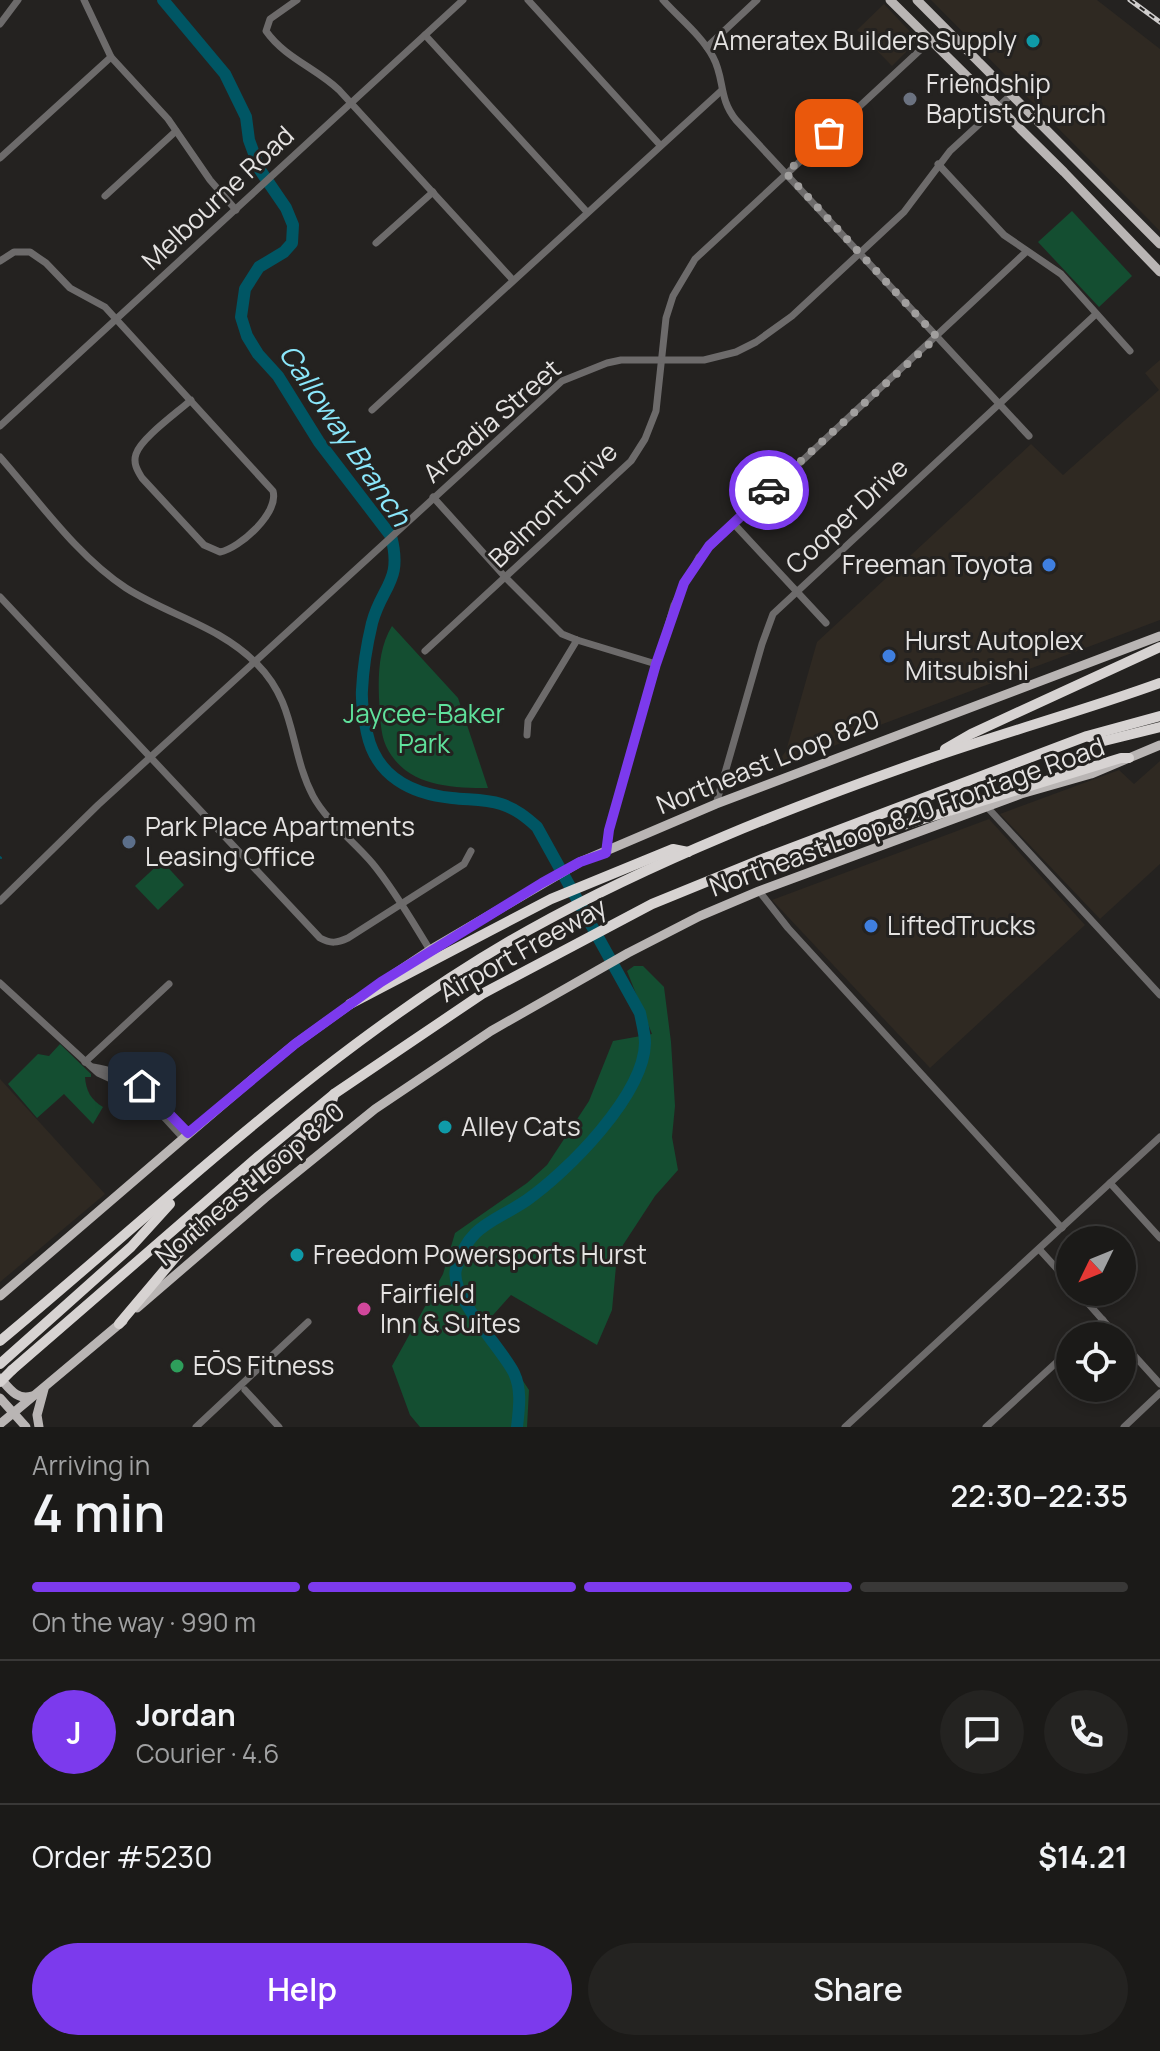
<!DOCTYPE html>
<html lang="en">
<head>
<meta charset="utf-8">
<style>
  :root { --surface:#1b1a18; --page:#242321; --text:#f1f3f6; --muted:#a0a1a2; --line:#393837; --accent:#7c3aed }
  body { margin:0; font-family:Manrope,sans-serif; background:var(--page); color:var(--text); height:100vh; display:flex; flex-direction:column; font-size:30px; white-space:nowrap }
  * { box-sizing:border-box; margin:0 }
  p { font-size:26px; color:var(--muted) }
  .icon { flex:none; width:44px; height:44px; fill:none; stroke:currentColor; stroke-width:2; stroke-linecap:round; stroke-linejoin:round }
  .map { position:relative; height:1427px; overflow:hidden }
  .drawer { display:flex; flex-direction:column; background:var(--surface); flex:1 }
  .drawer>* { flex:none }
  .needle { width:52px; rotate:227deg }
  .buttons { position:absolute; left:1056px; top:1226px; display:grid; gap:16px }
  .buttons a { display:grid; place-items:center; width:80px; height:80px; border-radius:50%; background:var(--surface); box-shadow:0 4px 12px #0003,0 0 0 2px var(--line); font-size:40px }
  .pin { position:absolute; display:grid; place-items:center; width:68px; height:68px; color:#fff; margin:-34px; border-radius:16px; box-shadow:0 4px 12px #0006 }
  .courier { position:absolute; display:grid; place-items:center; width:80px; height:80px; margin:-40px; border:6px solid #7c3aed; border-radius:50%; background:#fff; color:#222; box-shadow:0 2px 10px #0007 }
  .head em { font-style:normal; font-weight:600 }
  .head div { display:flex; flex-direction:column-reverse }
  .head { display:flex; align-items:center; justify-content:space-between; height:136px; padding:0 32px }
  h1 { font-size:52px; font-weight:600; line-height:60px }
  .bar { display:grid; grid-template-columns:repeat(4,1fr); gap:12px 8px; align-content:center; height:96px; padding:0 32px }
  .bar i { height:10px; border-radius:6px; background:var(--line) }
  .bar .selected { background:var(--accent) }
  .bar p { grid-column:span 4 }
  .line { display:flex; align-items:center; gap:20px; padding:0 32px; border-top:2px solid var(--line) }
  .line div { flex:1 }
  .round { display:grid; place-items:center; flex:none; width:84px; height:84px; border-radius:42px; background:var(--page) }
  .button { display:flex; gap:16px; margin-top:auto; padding:16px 32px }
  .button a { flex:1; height:92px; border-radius:48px; background:var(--accent); color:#fff; font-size:32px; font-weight:600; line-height:92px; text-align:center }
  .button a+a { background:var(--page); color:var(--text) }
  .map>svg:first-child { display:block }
</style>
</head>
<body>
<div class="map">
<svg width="1160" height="1427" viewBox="0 0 1160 1427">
  <rect width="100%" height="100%" fill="#242220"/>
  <g fill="#2f2922">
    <path d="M931,0H1097L1160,49V231Z"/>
    <path d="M884,4L915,37V43L892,66L857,30Z"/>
    <path d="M1160,360V620L880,725V728L777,768L776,764L786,751L817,642L1031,444L1063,475L1159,390L1145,373Z"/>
    <path d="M1160,761V864L1100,919L1000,814L1119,770L1134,784Z"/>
    <path d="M989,819L1085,925L930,1068L772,900Z"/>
    <path d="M0,1079L105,1194L0,1282Z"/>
  </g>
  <g fill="#144e31">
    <path d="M1072,211L1132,276L1099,307L1038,242Z"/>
    <path d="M392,626L458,698L488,788C449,788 405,786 386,746C380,733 380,713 379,698C378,674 379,647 392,626Z"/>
    <path d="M162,861L184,885L158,910L135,886Z"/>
    <path d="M634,966H643L664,987L671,1042L675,1106L672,1137L678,1170L655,1196L623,1245L616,1266L612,1310L597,1345L511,1295L485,1324L529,1390L527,1427H420L410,1415L392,1366L443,1274L455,1233L527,1183L547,1165L589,1101L613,1041L652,1034L627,971Z"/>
    <path d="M60,1044L91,1074V1077H85C86,1091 91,1100 103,1107L93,1124L64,1094L37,1118L8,1084L38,1054L49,1056Z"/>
  </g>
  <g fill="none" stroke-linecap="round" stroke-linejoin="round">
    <path stroke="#005664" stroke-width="2" d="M0,857L1,858"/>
    <path stroke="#005664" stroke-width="12" d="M163,0L225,74L246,117L249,140L260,170L286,208L293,225L292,243L284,252L259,267L245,289L241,317L247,336L258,354L278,376L319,442L391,536C403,582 382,585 372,623C367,644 363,669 362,690C361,704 364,719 367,733C376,776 411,794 452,798C469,800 485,799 501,804C516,809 526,817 537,827L640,1013C642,1023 645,1034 645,1043C644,1095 567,1172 527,1200C493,1223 469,1224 456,1269C449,1296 502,1348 514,1373C522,1390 519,1409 517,1427"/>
    <g stroke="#6d6b6b" stroke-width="7">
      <path d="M84,0L111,57L168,119L210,180L236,210"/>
      <path d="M297,0L270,19L266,31C285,58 316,68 339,90L512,279"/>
      <path d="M528,0L660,145"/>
      <path d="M663,0C679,18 701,35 713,57C725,79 718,98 736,120L1029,436"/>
      <path d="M0,24L18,0"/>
      <path d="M425,35L587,212"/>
      <path d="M707,47L757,0"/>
      <path d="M0,158L111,57"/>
      <path d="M938,164L1004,235L1061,274L1130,351"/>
      <path d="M105,196L176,131"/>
      <path d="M376,243L433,192"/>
      <path d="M0,261L14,252H30L46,263L70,288L105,307L273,491C279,513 240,548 220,552L204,545L142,478C137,470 133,463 136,454C141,438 178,412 191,400"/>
      <path d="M372,410L721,91"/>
      <path d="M0,426L463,0"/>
      <path d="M0,457C38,500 78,557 126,588C170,616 218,625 257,664C297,704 289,750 313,796C327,822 354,841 373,864C395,891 412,921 430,950"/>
      <path d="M433,497L506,578L562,634L577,640L656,664"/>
      <path d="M734,524L826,623"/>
      <path d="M0,597L320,938C331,944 337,943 348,938L464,864L471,851"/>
      <path d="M425,651L631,461L645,439L656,411L666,318L673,296L695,259L931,40"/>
      <path d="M527,735L528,721L577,640"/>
      <path d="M716,804L762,644L773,614L1096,314"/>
      <path d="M987,807L1160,995"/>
      <path d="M606,852L609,830L674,605L699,557L1026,252"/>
      <path d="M759,891L788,928L1062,1228"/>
      <path d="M0,901L98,805L562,381L607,363L621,360H704L736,352L756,342L792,316L904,212L950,151L1012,94"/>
      <path d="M0,983L98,1073L133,1089L150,1102L183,1138"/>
      <path d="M85,1062L169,984"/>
      <path d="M93,1067C135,1073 161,1104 188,1133"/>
      <path d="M1110,1183L1160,1238"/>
      <path d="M1039,1249L1070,1283"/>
      <path d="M1078,1292L1117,1336"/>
      <path d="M1085,1336L1103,1320"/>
      <path d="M1122,1342L1160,1384"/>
      <path d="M245,1390L279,1427"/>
      <path d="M196,1427L308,1322"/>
      <path d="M845,1427L1160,1137"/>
      <path d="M986,1427L1070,1350"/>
      <path d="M1124,1427L1160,1393"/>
    </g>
    <g stroke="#b9b5b4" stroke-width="9">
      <path d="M890,0L1064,172L1160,272"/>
      <path d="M917,0L1160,244"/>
      <path d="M373,988L430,950L580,862L716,804L1160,636"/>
      <path d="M0,1296L256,1076L295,1044L355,1001"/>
      <path d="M137,1308L265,1198L375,1109L491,1031L628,953L700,916L759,891L1021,794L1091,774L1160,745"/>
      <path d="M0,1378C9,1388 17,1401 32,1396"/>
      <path d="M0,1398L26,1427"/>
      <path d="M0,1424L123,1321"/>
      <path d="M39,1427L37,1415L44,1389"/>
    </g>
    <g stroke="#d7d3d2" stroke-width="10">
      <path d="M1089,737L1104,741L1160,727"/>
      <path d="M945,749L971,734L1160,647"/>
      <path d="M771,858L790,860L1121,758H1129"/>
      <path d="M350,1004L551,899L673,849L688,852"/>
      <path d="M119,1324L195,1234L227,1202L329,1113L334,1094"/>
      <path d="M0,1341C172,1198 333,1040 529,930C655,860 793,806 928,759C1005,732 1083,711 1160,683"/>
      <path d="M0,1364L131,1247L170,1204"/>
      <path d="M12,1370L260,1155L334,1094L482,994L652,904L765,858L1087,736L1160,716"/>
    </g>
    <g stroke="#cfcdcc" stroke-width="5">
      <path id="rail" d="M1130,0L1160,22"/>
    </g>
    <use href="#rail" stroke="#242220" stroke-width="2" stroke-dasharray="6" stroke-linecap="butt"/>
    <path stroke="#d7d3d2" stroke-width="10" d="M0,1382L12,1370"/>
  </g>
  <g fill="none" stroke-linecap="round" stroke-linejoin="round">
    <path stroke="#a19f9e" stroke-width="8" stroke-dasharray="0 14.4" d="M769,490L937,337L786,173L829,133"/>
    <path stroke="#7c3aed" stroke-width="10" d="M142,1086L188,1133L295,1044L381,982L542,883L580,862L606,853L609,830L656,664L684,583L709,546L769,490"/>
  </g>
  <g fill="#0f9aa8" stroke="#242220" stroke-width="3">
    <circle cx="1033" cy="41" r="8"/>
    <circle cx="445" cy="1127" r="8"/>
    <circle cx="297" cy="1255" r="8"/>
  </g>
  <circle fill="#6b7280" stroke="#242220" stroke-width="3" cx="910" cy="99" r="8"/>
  <g fill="#3f7fe0" stroke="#242220" stroke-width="3">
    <circle cx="1049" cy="565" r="8"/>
    <circle cx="889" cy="656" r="8"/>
    <circle cx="871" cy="926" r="8"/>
  </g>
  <circle fill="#5c6f8a" stroke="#242220" stroke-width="3" cx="129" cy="842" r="8"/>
  <circle fill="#d1479c" stroke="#242220" stroke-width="3" cx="364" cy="1309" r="8"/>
  <circle fill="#2e9e5b" stroke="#242220" stroke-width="3" cx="177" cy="1366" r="8"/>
  <g text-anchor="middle" stroke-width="6" stroke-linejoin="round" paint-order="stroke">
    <g font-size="26" fill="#e5e3e2" stroke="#242220" text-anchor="start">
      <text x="1017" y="50" text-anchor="end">Ameratex Builders Supply</text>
      <text x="926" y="93">Friendship<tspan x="926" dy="30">Baptist Church</tspan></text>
      <text x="1033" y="574" text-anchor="end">Freeman Toyota</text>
      <text x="905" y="650">Hurst Autoplex<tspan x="905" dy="30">Mitsubishi</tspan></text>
      <text x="145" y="836">Park Place Apartments<tspan x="145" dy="30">Leasing Office</tspan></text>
      <text x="887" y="935">LiftedTrucks</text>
      <text x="461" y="1136">Alley Cats</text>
      <text x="313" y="1264">Freedom Powersports Hurst</text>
      <text x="380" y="1303">Fairfield<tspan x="380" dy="30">Inn &amp; Suites</tspan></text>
      <text x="193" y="1375">EŌS Fitness</text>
    </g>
    <g font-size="26" fill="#e5e3e2" stroke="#242220">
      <text transform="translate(218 198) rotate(-43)" y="9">Melbourne Road</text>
      <text transform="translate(492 421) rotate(-41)" y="9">Arcadia Street</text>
      <text transform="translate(553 505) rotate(-44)" y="9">Belmont Drive</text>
      <text transform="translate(847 516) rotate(-43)" y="9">Cooper Drive</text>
      <text transform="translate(768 762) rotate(-22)" y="9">Northeast Loop 820</text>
      <text transform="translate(907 817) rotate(-20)" y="9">Northeast Loop 820 Frontage Road</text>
      <text transform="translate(523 950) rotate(-29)" y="9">Airport Freeway</text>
      <text transform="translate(250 1184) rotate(-40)" y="9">Northeast Loop 820</text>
    </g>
    <g font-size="26" fill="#5fe29c" stroke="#242220">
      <text x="424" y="723">Jaycee-Baker<tspan x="424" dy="30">Park</tspan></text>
    </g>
    <g font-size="28" font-style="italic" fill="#8be7fb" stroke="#242220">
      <text transform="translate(345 435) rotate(56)" y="10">Calloway Branch</text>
    </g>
  </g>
</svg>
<div class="buttons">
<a><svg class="needle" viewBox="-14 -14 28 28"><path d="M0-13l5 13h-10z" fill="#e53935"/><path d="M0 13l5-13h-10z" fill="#a0a1a2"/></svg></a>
<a><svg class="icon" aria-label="locate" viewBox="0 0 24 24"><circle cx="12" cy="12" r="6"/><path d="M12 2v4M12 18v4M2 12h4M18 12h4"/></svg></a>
</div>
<div class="pin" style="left:829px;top:133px;background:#ea580c"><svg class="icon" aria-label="bag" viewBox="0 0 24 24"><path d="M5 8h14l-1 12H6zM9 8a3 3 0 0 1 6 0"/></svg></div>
<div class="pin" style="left:142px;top:1086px;background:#1f2937"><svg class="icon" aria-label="home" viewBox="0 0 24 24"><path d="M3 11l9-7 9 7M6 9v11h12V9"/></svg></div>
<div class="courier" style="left:769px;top:490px"><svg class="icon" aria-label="car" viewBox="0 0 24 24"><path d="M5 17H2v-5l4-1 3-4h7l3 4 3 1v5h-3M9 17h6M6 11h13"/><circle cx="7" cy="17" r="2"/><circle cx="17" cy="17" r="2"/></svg></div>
</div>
<section class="drawer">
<div class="head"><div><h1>4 min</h1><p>Arriving in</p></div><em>22:30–22:35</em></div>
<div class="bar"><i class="selected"></i><i class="selected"></i><i class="selected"></i><i></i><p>On the way · 990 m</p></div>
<div class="line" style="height:144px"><b class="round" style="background:var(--accent);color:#fff">J</b><div><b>Jordan</b><p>Courier · 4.6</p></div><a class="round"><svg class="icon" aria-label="chat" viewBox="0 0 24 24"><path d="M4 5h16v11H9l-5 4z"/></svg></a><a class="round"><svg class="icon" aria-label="phone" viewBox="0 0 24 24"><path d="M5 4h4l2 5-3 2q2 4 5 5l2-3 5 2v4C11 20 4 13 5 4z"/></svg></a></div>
<div class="line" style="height:104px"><div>Order #5230</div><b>$14.21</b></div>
<div class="button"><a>Help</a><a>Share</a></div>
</section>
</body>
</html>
